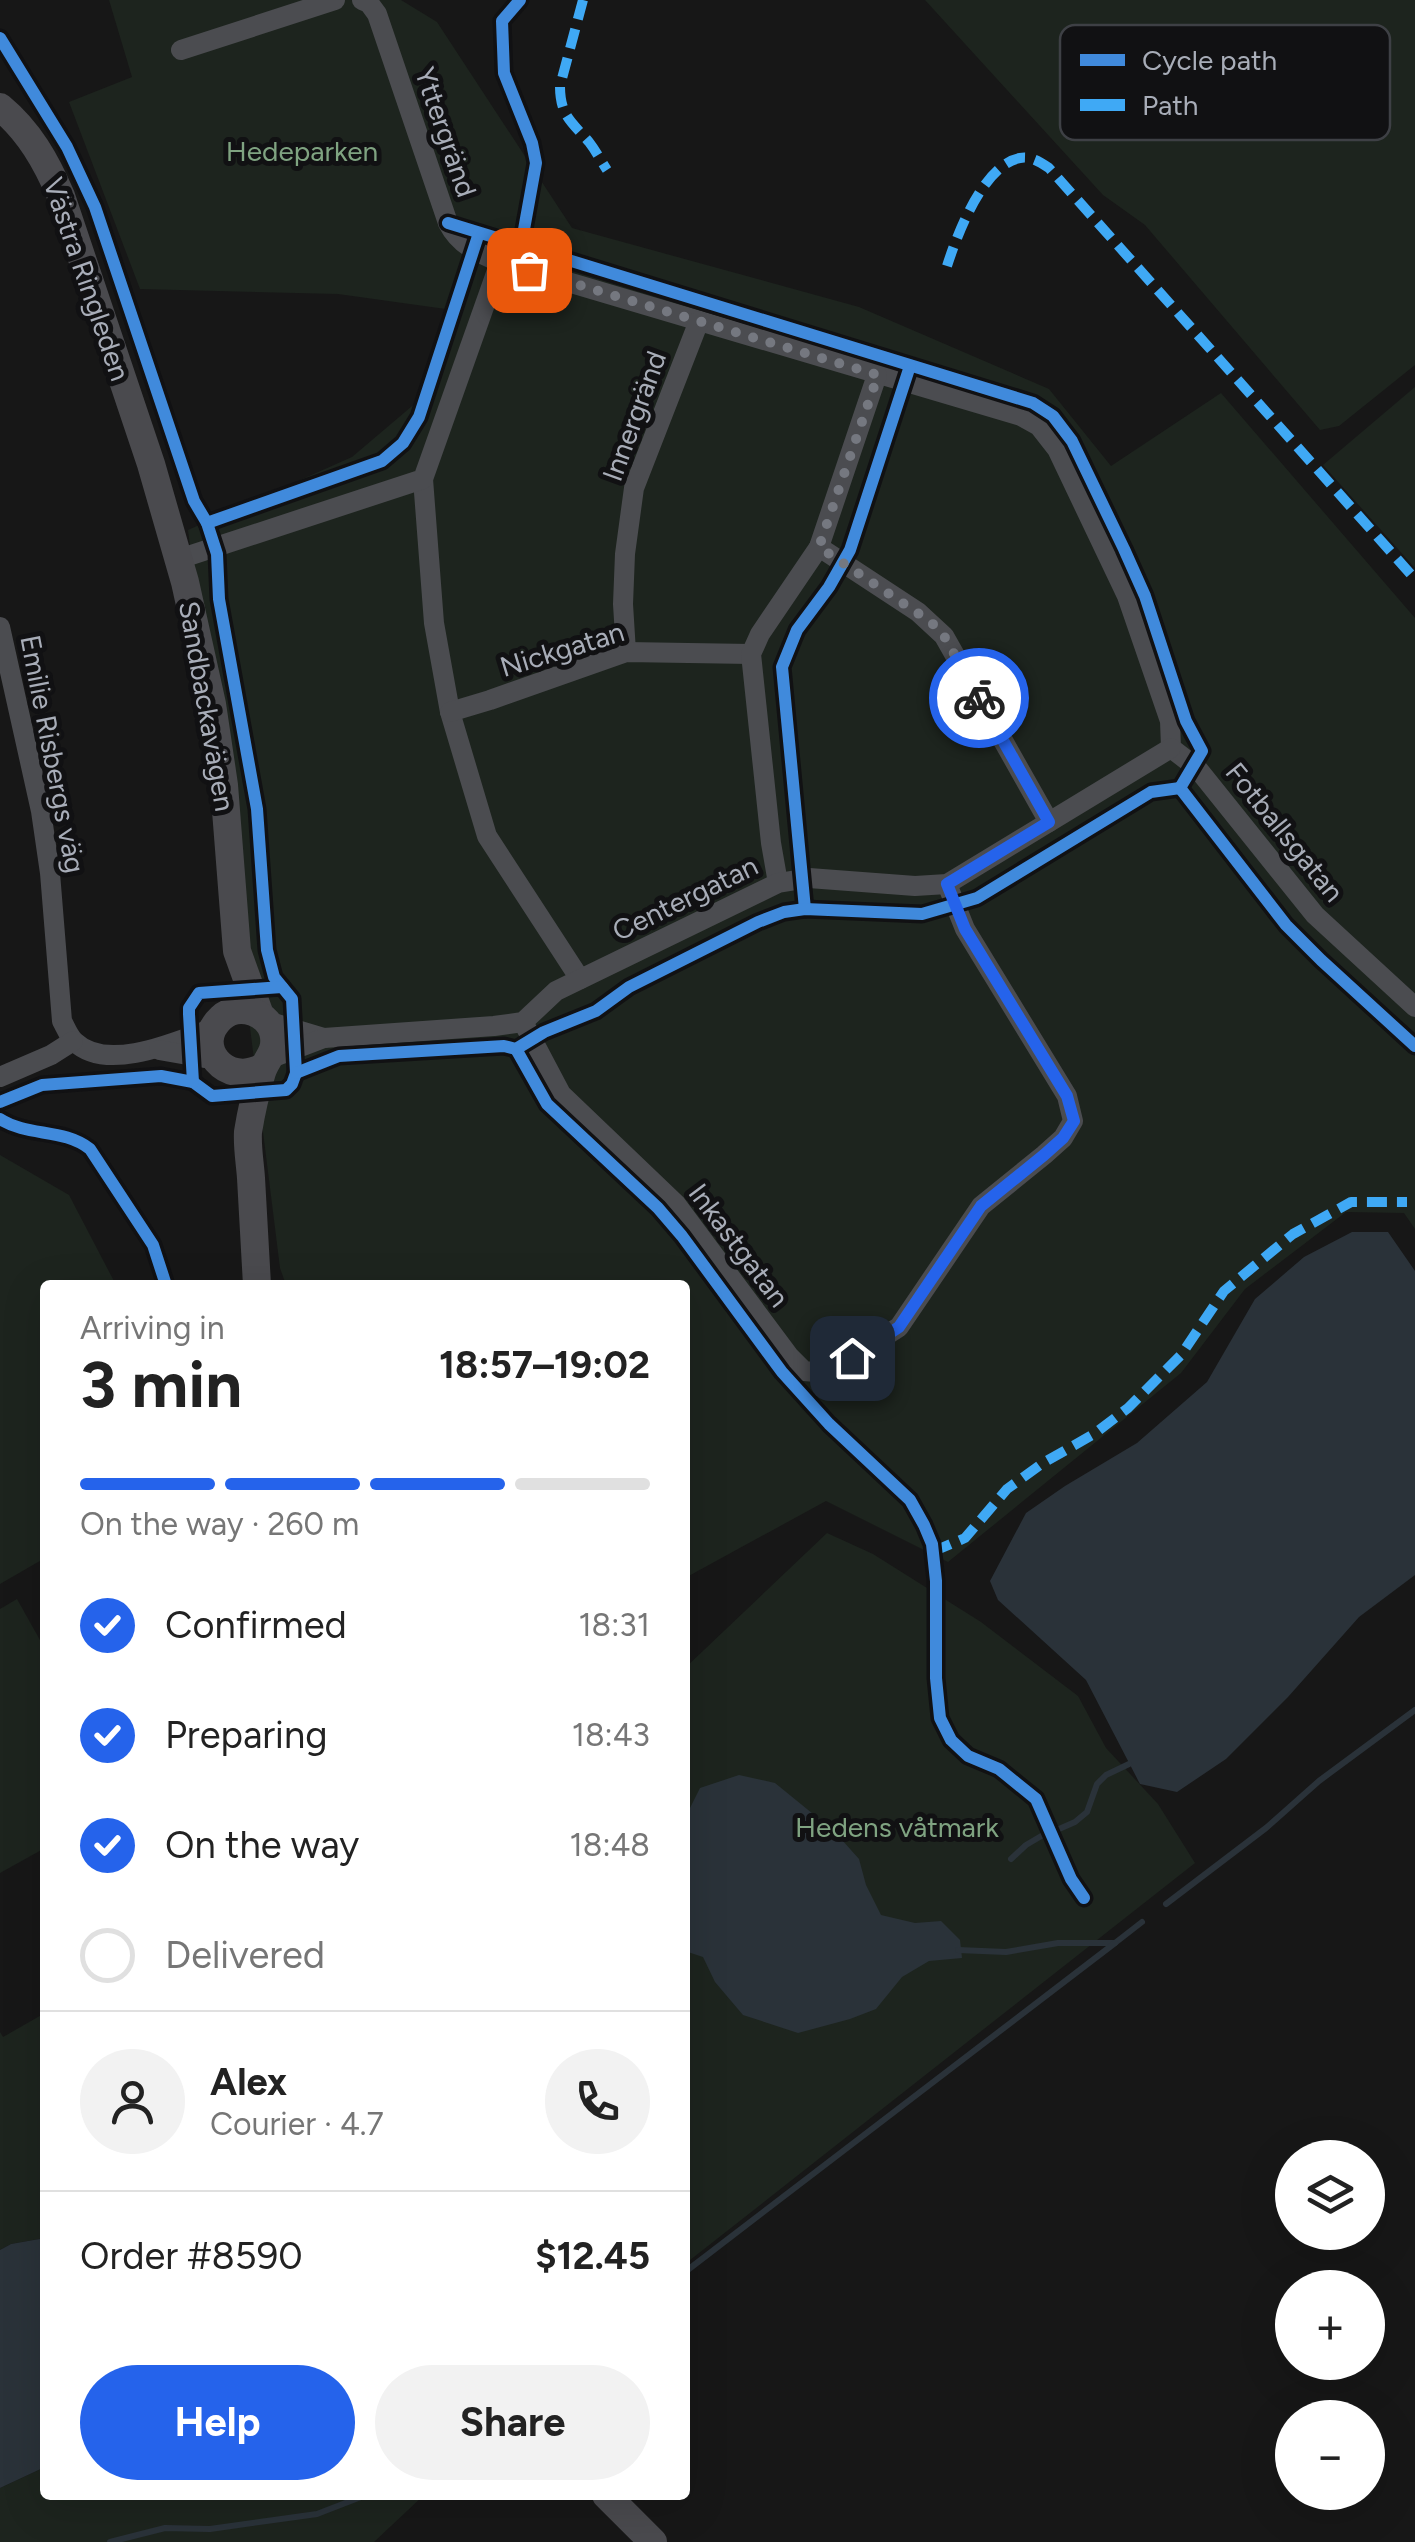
<!DOCTYPE html>
<html lang="en">
<head>
<meta charset="utf-8">
<style>
  :root { --surface:#fff; --page:#f2f2f2; --text:#222; --muted:#767676; --line:#e0e0e0; --accent:#2563eb }
  body { margin:0; font-family:Figtree,sans-serif; background:var(--page); color:var(--text); height:100vh; display:flex; flex-direction:column; font-size:38px; white-space:nowrap }
  * { box-sizing:border-box; margin:0 }
  p { font-size:32px; color:var(--muted) }
  .icon { flex:none; width:55px; height:55px; fill:none; stroke:currentColor; stroke-width:2; stroke-linecap:round; stroke-linejoin:round }
  .map { position:relative; flex:1; overflow:hidden }
  .sheet { position:absolute; left:40px; top:1280px; width:650px; height:1220px; display:flex; flex-direction:column; background:var(--surface); border-radius:10px; box-shadow:0 10px 40px #0002 }
  .sheet>* { flex:none }
  .controls { position:absolute; left:1275px; top:2140px; display:grid; gap:20px }
  .controls a { display:grid; place-items:center; width:110px; height:110px; border-radius:50%; background:var(--surface); box-shadow:0 10px 40px #0002; font-size:50px }
  .pin { position:absolute; display:grid; place-items:center; width:85px; height:85px; color:#fff; margin:-42px; border-radius:20px; box-shadow:0 5px 15px #0006 }
  .courier { position:absolute; display:grid; place-items:center; width:100px; height:100px; margin:-50px; border:8px solid #2563eb; border-radius:50%; background:#fff; color:#222; box-shadow:0 2px 12px #0007 }
  .summary em { font-style:normal; font-weight:700 }
  .summary div { display:flex; flex-direction:column-reverse }
  .summary { display:flex; align-items:center; justify-content:space-between; height:170px; padding:0 40px }
  h1 { font-size:65px; font-weight:700; line-height:75px }
  .bar { display:grid; grid-template-columns:repeat(4,1fr); gap:15px 10px; align-content:center; height:120px; padding:0 40px }
  .bar i { height:12px; border-radius:8px; background:var(--line) }
  .bar .on { background:var(--accent) }
  .bar p { grid-column:span 4 }
  .line { display:flex; align-items:center; gap:25px; padding:0 40px; border-top:2px solid var(--line) }
  .line div { flex:1 }
  .round { display:grid; place-items:center; flex:none; width:105px; height:105px; border-radius:52px; background:var(--page) }
  ol { padding:0 40px; list-style:none }
  li { display:flex; align-items:center; gap:30px; height:110px }
  li p { margin-inline-start:auto }
  li .icon { padding:10px; border-radius:50%; background:var(--accent); color:#fff; stroke-width:4 }
  li:last-child { color:var(--muted) }
  li i { width:55px; height:55px; border:5px solid var(--line); border-radius:50% }
  .primary-button { display:flex; gap:20px; margin-top:auto; padding:20px 40px }
  .primary-button a { flex:1; height:115px; border-radius:60px; background:var(--accent); color:#fff; font-size:40px; font-weight:700; line-height:115px; text-align:center }
  .primary-button a+a { background:var(--page); color:var(--text) }
  .map>svg:first-child { display:block }
</style>
</head>
<body>
<div class="map">
<svg width="1415" height="2542" viewBox="0 0 1415 2542">
  <rect width="100%" height="100%" fill="#171717"/>
  <g fill="#1d241e">
    <path d="M109,0H401L437,22L572,228L859,307L1049,389L1111,466L1221,393L1415,618V1229L1404,1213L1346,1212L1245,1289L1181,1373L948,1562L826,1501L685,1578V1285H286L280,1268L188,530L352,457L418,401L453,310L338,294L140,289L69,102L132,77Z"/>
    <path d="M925,0H1415V365L1339,426L1320,430L1145,225L1103,195Z"/>
    <path d="M1415,387V568L1323,465Z"/>
    <path d="M0,1155L69,1195L116,1285H45V1558L0,1584Z"/>
    <path d="M827,1533L873,1554L981,1622L1078,1696L1106,1748L1158,1804L1195,1863L685,2264V1668Z"/>
    <path d="M17,1599L45,1649V1848L0,1873V1609Z"/>
    <path d="M45,2013V2238L11,2244L0,2250V2032L3,2037Z"/>
    <path d="M45,2467V2495H424L374,2542H0V2488Z"/>
  </g>
  <g fill="#2a3239">
    <path d="M1352,1232H1388L1415,1271V1575L1359,1617L1288,1697L1226,1759L1177,1792L1140,1784L1086,1680L998,1600L990,1581L1026,1513L1065,1486L1137,1443L1207,1382L1255,1299L1304,1257Z"/>
    <path d="M739,1775L775,1783L834,1831L859,1859L866,1885L881,1915L915,1923L941,1921L960,1940L962,1958L929,1961L902,1977L876,2009L850,2019L798,2033L743,2015L715,1982L703,1957L685,1951V1824L688,1812L700,1788Z"/>
    <path d="M45,2238V2467L0,2488V2250L11,2244Z"/>
  </g>
  <g fill="none" stroke-linecap="round" stroke-linejoin="round">
    <g stroke="#2a3239" stroke-width="6">
      <path d="M1059,1829L1075,1822L1087,1812L1097,1784L1106,1775L1129,1764"/>
      <path d="M1011,1859L1026,1845L1043,1835"/>
      <path d="M1166,1904L1266,1828L1319,1781L1415,1710"/>
      <path d="M958,1950L1006,1952L1058,1943H1115L1142,1922"/>
      <path d="M685,2272L1115,1943"/>
      <path d="M110,2542L165,2528L210,2529L317,2514L366,2495"/>
    </g>
    <g stroke="#4b4c50" stroke-width="20">
      <path d="M362,0L369,3L377,14L448,223C459,245 478,253 500,262"/>
      <path d="M181,50L335,0"/>
      <path d="M423,479L434,623L450,712L487,836L580,979"/>
      <path d="M819,547L918,612L944,636L1049,822"/>
      <path d="M179,559L423,479L500,262L1021,416L1039,426L1057,449L1127,596L1170,721L1171,748L1197,768L1315,915L1415,1007"/>
      <path d="M0,627L41,811L50,873L62,1021C66,1028 69,1037 75,1042C107,1073 178,1041 213,1028"/>
      <path d="M626,652L623,604L625,554L634,488L699,321"/>
      <path d="M450,712L490,700L626,652L751,654"/>
      <path d="M778,883L771,843L751,654L760,634L819,547L877,375"/>
      <path d="M267,1021L324,1038"/>
      <path d="M523,1022L561,1094L676,1204L789,1356L804,1371L828,1373L899,1327L981,1206L1044,1155L1063,1138L1073,1121L1067,1096L965,929L947,884"/>
      <path d="M159,1050L216,1060"/>
      <path d="M269,1059L324,1038L494,1026L523,1022L556,991L778,883L809,878L915,886L947,884L1171,748"/>
      <path d="M0,1077L51,1055L73,1041"/>
    </g>
    <g stroke="#4a4a4e" stroke-width="28">
      <path d="M0,107C29,131 46,161 61,196L151,464L185,582L212,704L224,785L237,951L260,1015"/>
      <path d="M257,1285C255,1249 253,1214 251,1178C250,1163 247,1147 248,1132C251,1113 256,1091 262,1072C266,1059 276,1053 274,1037C271,1013 239,1001 221,1018C191,1046 226,1088 263,1067"/>
      <path d="M606,2495L653,2542"/>
    </g>
    <g stroke="#3fa9f5" stroke-width="10" stroke-dasharray="20 10" stroke-linecap="butt">
      <path d="M583,0L560,86C560,116 572,122 589,142C596,151 601,161 607,170"/>
      <path d="M947,266C957,235 983,165 1020,158C1031,156 1040,162 1049,168L1415,579"/>
      <path d="M932,1552L965,1538L1007,1489L1043,1463L1094,1434L1128,1408L1181,1355L1224,1291L1293,1234L1351,1202H1407"/>
    </g>
    <g stroke="#111113" stroke-width="19">
      <g id="cycleway">
        <path d="M520,0L502,21L504,73L532,143L536,163L521,246"/>
        <path d="M0,38L67,147L95,207L194,501L207,523L217,554L219,599L257,809L267,950L274,977L292,999L296,1073L292,1084L286,1090L212,1096L193,1082L161,1076L42,1085L0,1102"/>
        <path d="M448,223L1033,403L1053,416L1072,441L1124,549L1145,596L1186,721L1202,751L1180,788"/>
        <path d="M207,523L382,461L403,443L419,417L479,233"/>
        <path d="M1180,788L1286,925L1321,960L1415,1046"/>
        <path d="M805,909L782,667L797,630L829,587L850,550L910,366"/>
        <path d="M516,1049L547,1104L658,1208L682,1236L782,1372L829,1424L910,1500L924,1525L932,1544L936,1581V1678L940,1718L951,1740L968,1756L999,1769L1036,1799L1071,1879L1084,1898"/>
        <path d="M296,1073L339,1056L504,1046L516,1049L544,1032L596,1011L629,987L758,922L784,912L805,909L922,914L977,898L1151,792L1180,788"/>
        <path d="M193,1082L189,1014V1008L199,993L282,987"/>
        <path d="M0,1119C28,1137 63,1128 90,1149L153,1245L166,1285"/>
      </g>
    </g>
    <use href="#cycleway" stroke="#408adc" stroke-width="12"/>
  </g>
  <g fill="none" stroke-linecap="round" stroke-linejoin="round">
    <path stroke="#757880" stroke-width="10" stroke-dasharray="0 18" d="M529,270L878,375L819,547L931,622L944,636L979,698"/>
    <path stroke="#2563eb" stroke-width="12" d="M852,1358L899,1327L981,1206L1044,1155L1063,1138L1074,1121L1067,1096L965,929L947,884L1049,822L979,698"/>
  </g>
  <g text-anchor="middle" stroke-width="10" stroke-linejoin="round" paint-order="stroke">
    <g font-size="28" fill="#a8adb8" stroke="#111113">
      <text transform="translate(446 132) rotate(71)" y="10">Yttergränd</text>
      <text transform="translate(87 279) rotate(71)" y="10">Västra Ringleden</text>
      <text transform="translate(634 416) rotate(-70)" y="10">Innergränd</text>
      <text transform="translate(562 649) rotate(-17)" y="10">Nickgatan</text>
      <text transform="translate(207 706) rotate(80)" y="10">Sandbackavägen</text>
      <text transform="translate(53 754) rotate(79)" y="10">Emilie Risbergs väg</text>
      <text transform="translate(1285 832) rotate(51)" y="10">Fotballsgatan</text>
      <text transform="translate(685 898) rotate(-26)" y="10">Centergatan</text>
      <text transform="translate(739 1245) rotate(53)" y="10">Inkastgatan</text>
    </g>
    <g font-size="28" fill="#7fa381" stroke="#111113">
      <text x="302" y="161">Hedeparken</text>
      <text x="897" y="1837">Hedens våtmark</text>
    </g>
  </g>
  <rect x="1060" y="25" width="330" height="115" rx="15" fill="#111113" stroke="#3e4045" stroke-width="2.5"/>
  <rect x="1080" y="54" width="45" height="12" fill="#408adc"/>
  <rect x="1080" y="99" width="45" height="12" fill="#3fa9f5"/>
  <g font-size="28" fill="#a8adb8">
    <text x="1142" y="70">Cycle path</text>
    <text x="1142" y="115">Path</text>
  </g>
</svg>
<div class="controls">
<a><svg class="icon" aria-label="layers" viewBox="0 0 24 24"><path d="M12 4l9 5-9 5-9-5zM3 14l9 5 9-5"/></svg></a>
<a>+</a>
<a>−</a>
</div>
<div class="pin" style="left:529px;top:270px;background:#ea580c"><svg class="icon" aria-label="bag" viewBox="0 0 24 24"><path d="M5 8h14l-1 12H6zM9 8a3 3 0 0 1 6 0"/></svg></div>
<div class="pin" style="left:852px;top:1358px;background:#1f2937"><svg class="icon" aria-label="home" viewBox="0 0 24 24"><path d="M3 11l9-7 9 7M6 9v11h12V9"/></svg></div>
<div class="courier" style="left:979px;top:698px"><svg class="icon" aria-label="bike" viewBox="0 0 24 24"><circle cx="6" cy="16" r="4"/><circle cx="18" cy="16" r="4"/><path d="M6 16l4-8h5l3 8M10 8l3 8H6M13 5h3"/></svg></div>
<section class="sheet">
<div class="summary"><div><h1>3 min</h1><p>Arriving in</p></div><em>18:57–19:02</em></div>
<div class="bar"><i class="on"></i><i class="on"></i><i class="on"></i><i></i><p>On the way · 260 m</p></div>
<ol>
<li><svg class="icon" aria-label="check" viewBox="0 0 24 24"><path d="M5 12l5 5 9-10"/></svg>Confirmed<p>18:31</p></li>
<li><svg class="icon" aria-label="check" viewBox="0 0 24 24"><path d="M5 12l5 5 9-10"/></svg>Preparing<p>18:43</p></li>
<li><svg class="icon" aria-label="check" viewBox="0 0 24 24"><path d="M5 12l5 5 9-10"/></svg>On the way<p>18:48</p></li>
<li><i></i>Delivered</li>
</ol>
<div class="line" style="height:180px"><a class="round"><svg class="icon" aria-label="person" viewBox="0 0 24 24"><circle cx="12" cy="8" r="4"/><path d="M4 21q1-7 8-7t8 7"/></svg></a><div><b>Alex</b><p>Courier · 4.7</p></div><a class="round"><svg class="icon" aria-label="phone" viewBox="0 0 24 24"><path d="M5 4h4l2 5-3 2q2 4 5 5l2-3 5 2v4C11 20 4 13 5 4z"/></svg></a></div>
<div class="line" style="height:130px"><div>Order #8590</div><b>$12.45</b></div>
<div class="primary-button"><a>Help</a><a>Share</a></div>
</section>
</div>
</body>
</html>
